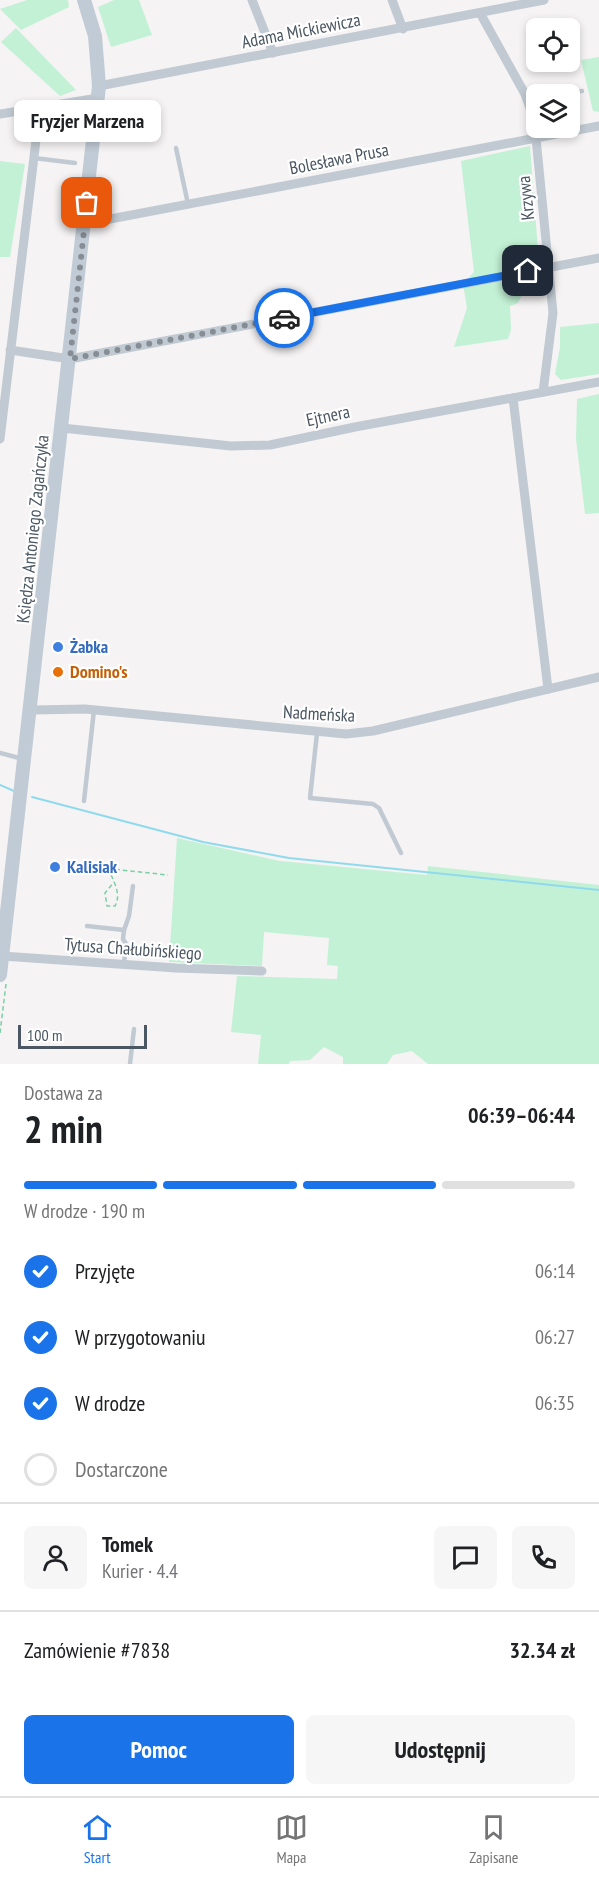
<!DOCTYPE html>
<html lang="pl">
<head>
<meta charset="utf-8">
<style>
  :root { --surface:#fff; --page:#f6f6f6; --text:#202124; --muted:#757577; --line:#e0e0e0; --accent:#1a73e8 }
  body { margin:0; font-family:"PT Sans Narrow",sans-serif; background:var(--page); color:var(--text); height:100vh; display:flex; flex-direction:column; font-size:22px; white-space:nowrap }
  * { box-sizing:border-box; margin:0 }
  p { font-size:20px; color:var(--muted) }
  .icon { flex:none; width:33px; height:33px; fill:none; stroke:currentColor; stroke-width:2; stroke-linecap:round; stroke-linejoin:round }
  .map { position:relative; height:1064px; overflow:hidden }
  .drawer { display:flex; flex-direction:column; background:var(--surface); flex:1 }
  .drawer>* { flex:none }
  .tools { position:absolute; left:526px; top:18px; display:grid; gap:12px }
  .tools a { display:grid; place-items:center; width:54px; height:54px; border-radius:9px; background:var(--surface); box-shadow:0 3px 9px #0003; font-size:30px }
  .scale { position:absolute; left:18px; bottom:15px; width:129px; box-sizing:border-box; padding-left:6px; border:3px solid #4a5661; border-top:0; font-size:16px; line-height:21px; white-space:nowrap; color:#4a5661; -webkit-text-stroke:4px #fff; paint-order:stroke }
  .pin { position:absolute; display:grid; place-items:center; width:51px; height:51px; color:#fff; margin:-26px; border-radius:12px; box-shadow:0 3px 9px #0006 }
  .courier { position:absolute; display:grid; place-items:center; width:60px; height:60px; margin:-30px; border:4px solid #1a73e8; border-radius:50%; background:#fff; color:#222; box-shadow:0 2px 8px #0007 }
  .bubble { position:absolute; height:42px; border-radius:9px; background:var(--surface); box-shadow:0 3px 9px #0003; font-size:20px; font-weight:600; line-height:42px; text-align:center }
  .head em { font-style:normal; font-weight:600 }
  .head div { display:flex; flex-direction:column-reverse }
  .head { display:flex; align-items:center; justify-content:space-between; height:102px; padding:0 24px }
  h1 { font-size:39px; font-weight:600; line-height:45px }
  .bar { display:grid; grid-template-columns:repeat(4,1fr); gap:9px 6px; align-content:center; height:72px; padding:0 24px }
  .bar i { height:8px; border-radius:4px; background:var(--line) }
  .bar .on { background:var(--accent) }
  .bar p { grid-column:span 4 }
  .line { display:flex; align-items:center; gap:15px; padding:0 24px; border-top:2px solid var(--line) }
  .line div { flex:1 }
  .round { display:grid; place-items:center; flex:none; width:63px; height:63px; border-radius:9px; background:var(--page) }
  ol { padding:0 24px; list-style:none }
  li { display:flex; align-items:center; gap:18px; height:66px }
  li p { margin-inline-start:auto }
  li .icon { padding:6px; border-radius:50%; background:var(--accent); color:#fff; stroke-width:4 }
  li:last-child { color:var(--muted) }
  li i { width:33px; height:33px; border:3px solid var(--line); border-radius:50% }
  .cta { display:flex; gap:12px; margin-top:auto; padding:12px 24px }
  .cta a { flex:1; height:69px; border-radius:9px; background:var(--accent); color:#fff; font-size:24px; font-weight:600; line-height:69px; text-align:center }
  .cta a+a { background:var(--page); color:var(--text) }
  .tab-bar { display:flex; justify-content:space-around; align-items:center; height:84px; border-top:2px solid var(--line); background:var(--surface); font-size:16px; color:var(--muted) }
  .tab-bar a { display:grid; justify-items:center; gap:3px }
  .tab-bar .on { color:var(--accent) }
  .map>svg:first-child { display:block }
</style>
</head>
<body>
<div class="map">
<svg width="599" height="1064" viewBox="0 0 599 1064">
  <rect width="100%" height="100%" fill="#f5f3f3"/>
  <g fill="#c3f1d5">
    <path d="M27,0H68L69,7L21,30L0,9Z"/>
    <path d="M114,0H139L152,35L111,47L98,7Z"/>
    <path d="M16,28L76,90L60,96L1,42Z"/>
    <path d="M599,57V112L593,111L581,60Z"/>
    <path d="M530,146L541,290L525,288L518,303L510,306L511,330L508,339L454,347L467,308L463,284L474,272L461,161Z"/>
    <path d="M0,161L25,164L10,257H0Z"/>
    <path d="M599,323V374L561,380L555,374L560,347V327Z"/>
    <path d="M599,394V513L585,514L576,439L577,399Z"/>
    <path d="M177,838L280,861L427,875L428,866L599,885V1064H428L412,1051L393,1055L387,1064H343V1057L324,1047L310,1060L290,1061L289,1064H258L261,1035L231,1032L237,976L337,979L338,966L327,965L329,938L264,932L262,966L169,962Z"/>
  </g>
  <g fill="none" stroke-linecap="round" stroke-linejoin="round">
    <g stroke="#90daee" stroke-width="2">
      <path d="M0,785L14,791"/>
      <path d="M32,797L203,842L289,858L599,890"/>
    </g>
    <g stroke="#7ad0a6" stroke-width="1.5" stroke-dasharray="4.5 3" stroke-linecap="butt">
      <path d="M93,867L168,875"/>
      <path d="M108,868C113,880 122,894 115,906H107L105,893L114,882"/>
      <path d="M0,1033L6,984"/>
    </g>
    <g stroke="#c1cad2" stroke-width="4.5">
      <path d="M563,94L582,91"/>
      <path d="M528,102L537,100"/>
      <path d="M176,148L188,204"/>
      <path d="M34,158L75,163"/>
      <path d="M317,733L310,798L373,804L379,808L401,853"/>
      <path d="M0,753L23,759"/>
      <path d="M84,801L94,710"/>
      <path d="M87,926L124,930"/>
      <path d="M124,964L126,944L123,939L124,930L129,916L133,886"/>
      <path d="M130,1064L134,1029"/>
    </g>
    <g stroke="#c1cad2" stroke-width="9">
      <path d="M252,0L273,53"/>
      <path d="M392,0L403,29"/>
      <path d="M480,13L525,94L530,108L536,138L553,313L543,392"/>
      <path d="M99,86L544,0"/>
      <path d="M0,114L98,98"/>
      <path d="M84,224L599,126"/>
      <path d="M10,350L70,359L599,258"/>
      <path d="M513,398L548,689"/>
      <path d="M62,428L231,446L270,445L355,427L599,382"/>
      <path d="M0,439L40,107"/>
      <path d="M32,710L85,709L346,734L373,731L599,677"/>
      <path d="M2,956L176,968L262,971"/>
    </g>
    <path stroke="#c1cbd6" stroke-width="14" d="M0,975L99,86L95,36L84,0"/>
  </g>
  <g fill="none" stroke-linecap="round" stroke-linejoin="round">
    <path stroke="#868d94" stroke-width="6" stroke-dasharray="0 10.8" d="M87,203L70,359L284,318"/>
    <path stroke="#1a73e8" stroke-width="8" d="M284,318L528,271"/>
  </g>
  <g fill="#3f7fe0" stroke="#fff" stroke-width="2">
    <circle cx="58" cy="647" r="6"/>
    <circle cx="55" cy="867" r="6"/>
  </g>
  <circle fill="#e8710a" stroke="#fff" stroke-width="2" cx="58" cy="672" r="6"/>
  <g text-anchor="middle" stroke-width="4.5" stroke-linejoin="round" paint-order="stroke">
    <g font-size="18" fill="#4a5661" stroke="#fff">
      <text transform="translate(301 31) rotate(-11)" y="6">Adama Mickiewicza</text>
      <text transform="translate(339 159) rotate(-11)" y="6">Bolesława Prusa</text>
      <text transform="translate(526 198) rotate(-96)" y="6">Krzywa</text>
      <text transform="translate(328 416) rotate(-12)" y="6">Ejtnera</text>
      <text transform="translate(33 529) rotate(-84)" y="6">Księdza Antoniego Zagańczyka</text>
      <text transform="translate(319 714) rotate(3)" y="6">Nadmeńska</text>
      <text transform="translate(133 949) rotate(4)" y="6">Tytusa Chałubińskiego</text>
    </g>
    <g font-size="18" font-weight="bold" fill="#366cbe" stroke="#fff" text-anchor="start">
      <text x="70" y="653">Żabka</text>
      <text x="67" y="873">Kalisiak</text>
    </g>
    <g font-size="18" font-weight="bold" fill="#c56008" stroke="#fff" text-anchor="start">
      <text x="70" y="678">Domino's</text>
    </g>
  </g>
</svg>
<div class="tools">
<a><svg class="icon" aria-label="locate" viewBox="0 0 24 24"><circle cx="12" cy="12" r="6"/><path d="M12 2v4M12 18v4M2 12h4M18 12h4"/></svg></a>
<a><svg class="icon" aria-label="layers" viewBox="0 0 24 24"><path d="M12 4l9 5-9 5-9-5zM3 14l9 5 9-5"/></svg></a>
</div>
<div class="scale">100 m</div>
<div class="pin" style="left:87px;top:203px;background:#ea580c"><svg class="icon" aria-label="bag" viewBox="0 0 24 24"><path d="M5 8h14l-1 12H6zM9 8a3 3 0 0 1 6 0"/></svg></div>
<div class="pin" style="left:528px;top:271px;background:#1f2937"><svg class="icon" aria-label="home" viewBox="0 0 24 24"><path d="M3 11l9-7 9 7M6 9v11h12V9"/></svg></div>
<div class="courier" style="left:284px;top:318px"><svg class="icon" aria-label="car" viewBox="0 0 24 24"><path d="M5 17H2v-5l4-1 3-4h7l3 4 3 1v5h-3M9 17h6M6 11h13"/><circle cx="7" cy="17" r="2"/><circle cx="17" cy="17" r="2"/></svg></div>
<div class="bubble" style="left:14px;top:100px;width:147px">Fryzjer Marzena</div>
</div>
<section class="drawer">
<div class="head"><div><h1>2 min</h1><p>Dostawa za</p></div><em>06:39–06:44</em></div>
<div class="bar"><i class="on"></i><i class="on"></i><i class="on"></i><i></i><p>W drodze · 190 m</p></div>
<ol>
<li><svg class="icon" aria-label="check" viewBox="0 0 24 24"><path d="M5 12l5 5 9-10"/></svg>Przyjęte<p>06:14</p></li>
<li><svg class="icon" aria-label="check" viewBox="0 0 24 24"><path d="M5 12l5 5 9-10"/></svg>W przygotowaniu<p>06:27</p></li>
<li><svg class="icon" aria-label="check" viewBox="0 0 24 24"><path d="M5 12l5 5 9-10"/></svg>W drodze<p>06:35</p></li>
<li><i></i>Dostarczone</li>
</ol>
<div class="line" style="height:108px"><a class="round"><svg class="icon" aria-label="person" viewBox="0 0 24 24"><circle cx="12" cy="8" r="4"/><path d="M4 21q1-7 8-7t8 7"/></svg></a><div><b>Tomek</b><p>Kurier · 4.4</p></div><a class="round"><svg class="icon" aria-label="chat" viewBox="0 0 24 24"><path d="M4 5h16v11H9l-5 4z"/></svg></a><a class="round"><svg class="icon" aria-label="phone" viewBox="0 0 24 24"><path d="M5 4h4l2 5-3 2q2 4 5 5l2-3 5 2v4C11 20 4 13 5 4z"/></svg></a></div>
<div class="line" style="height:78px"><div>Zamówienie #7838</div><b>32.34 zł</b></div>
<div class="cta"><a>Pomoc</a><a>Udostępnij</a></div>
</section>
<nav class="tab-bar">
<a class="on"><svg class="icon" aria-label="home" viewBox="0 0 24 24"><path d="M3 11l9-7 9 7M6 9v11h12V9"/></svg>Start</a>
<a><svg class="icon" aria-label="map" viewBox="0 0 24 24"><path d="M3 6l6-2 6 2 6-2v14l-6 2-6-2-6 2zM9 4v14M15 6v14"/></svg>Mapa</a>
<a><svg class="icon" aria-label="saved" viewBox="0 0 24 24"><path d="M7 4h10v16l-5-4-5 4z"/></svg>Zapisane</a>
</nav>
</body>
</html>
